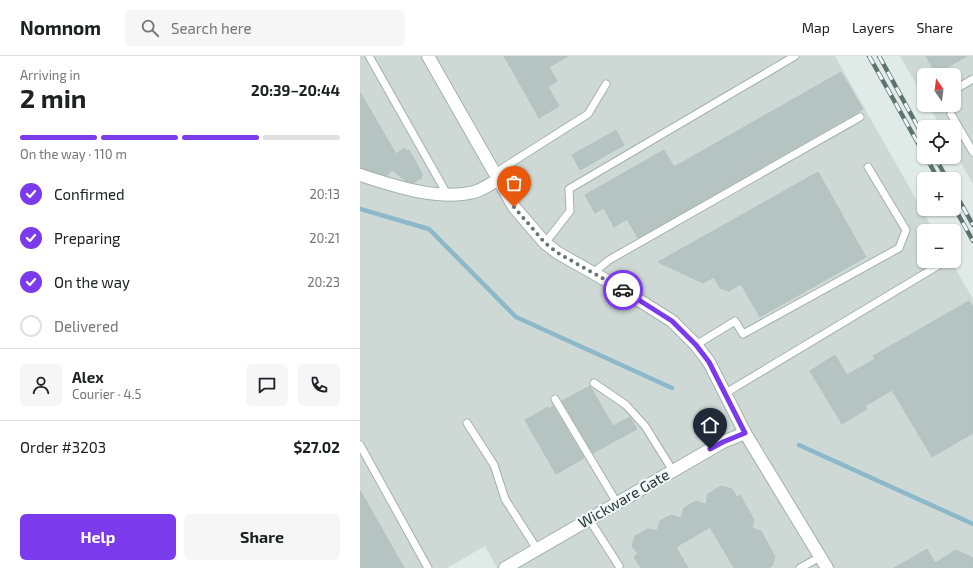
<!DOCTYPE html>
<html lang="en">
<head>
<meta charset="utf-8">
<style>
  :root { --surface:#fff; --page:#f6f6f6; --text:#202124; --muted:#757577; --line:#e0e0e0; --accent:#7c3aed }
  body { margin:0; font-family:"Exo 2",sans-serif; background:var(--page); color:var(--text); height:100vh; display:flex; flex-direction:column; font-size:15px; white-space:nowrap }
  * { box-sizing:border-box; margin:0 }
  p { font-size:13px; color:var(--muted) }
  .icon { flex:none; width:22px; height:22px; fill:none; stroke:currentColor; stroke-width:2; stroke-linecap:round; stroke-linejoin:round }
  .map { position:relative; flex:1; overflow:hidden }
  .drawer { display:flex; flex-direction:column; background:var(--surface); width:360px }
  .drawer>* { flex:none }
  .needle { width:26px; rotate:346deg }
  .controls { position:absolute; left:557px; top:12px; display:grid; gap:8px }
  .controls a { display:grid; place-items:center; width:44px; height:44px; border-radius:6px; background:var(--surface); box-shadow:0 1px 3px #0004; font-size:20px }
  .pin { position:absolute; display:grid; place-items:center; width:34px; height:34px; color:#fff; margin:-41px -17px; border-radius:50% 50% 50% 0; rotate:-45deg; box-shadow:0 0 4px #0007 }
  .pin .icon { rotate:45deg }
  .courier { position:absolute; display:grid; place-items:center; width:40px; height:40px; margin:-20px; border:3px solid #7c3aed; border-radius:50%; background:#fff; color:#222; box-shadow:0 1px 5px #0007 }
  .summary em { font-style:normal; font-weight:700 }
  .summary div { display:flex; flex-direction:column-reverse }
  .summary { display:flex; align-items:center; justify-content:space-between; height:68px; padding:0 20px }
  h1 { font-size:26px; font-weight:700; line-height:30px }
  .bar { display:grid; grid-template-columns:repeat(4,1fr); gap:6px 4px; align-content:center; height:48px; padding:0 20px }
  .bar i { height:5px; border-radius:3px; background:var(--line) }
  .bar .selected { background:var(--accent) }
  .bar p { grid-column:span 4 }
  .line { display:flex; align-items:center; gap:10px; padding:0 20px; border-top:1px solid var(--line) }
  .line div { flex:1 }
  .round { display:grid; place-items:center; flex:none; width:42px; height:42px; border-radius:6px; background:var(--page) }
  ol { padding:0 20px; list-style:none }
  li { display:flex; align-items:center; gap:12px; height:44px }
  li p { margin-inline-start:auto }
  li .icon { padding:4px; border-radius:50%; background:var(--accent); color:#fff; stroke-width:4 }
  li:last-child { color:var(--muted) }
  li i { width:22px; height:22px; border:2px solid var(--line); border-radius:50% }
  .cta { display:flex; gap:8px; margin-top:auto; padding:8px 20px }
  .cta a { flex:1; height:46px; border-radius:6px; background:var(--accent); color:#fff; font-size:16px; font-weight:700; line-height:46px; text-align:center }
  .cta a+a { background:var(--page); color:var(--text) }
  header { display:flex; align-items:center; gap:24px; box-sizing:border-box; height:56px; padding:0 20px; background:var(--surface); border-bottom:1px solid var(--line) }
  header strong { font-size:19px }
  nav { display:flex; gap:22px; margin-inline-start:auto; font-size:14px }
  .search { width:280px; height:36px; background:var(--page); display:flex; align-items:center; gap:10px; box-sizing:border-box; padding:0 14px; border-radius:6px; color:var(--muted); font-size:15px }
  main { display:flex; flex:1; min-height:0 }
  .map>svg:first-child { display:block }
</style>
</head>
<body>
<header>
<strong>Nomnom</strong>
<div class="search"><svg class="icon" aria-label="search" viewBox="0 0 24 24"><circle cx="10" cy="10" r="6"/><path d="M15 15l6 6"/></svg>Search here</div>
<nav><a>Map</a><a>Layers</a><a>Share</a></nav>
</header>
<main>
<section class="drawer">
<div class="summary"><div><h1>2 min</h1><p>Arriving in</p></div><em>20:39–20:44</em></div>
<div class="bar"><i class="selected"></i><i class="selected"></i><i class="selected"></i><i></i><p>On the way · 110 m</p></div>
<ol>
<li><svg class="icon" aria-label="check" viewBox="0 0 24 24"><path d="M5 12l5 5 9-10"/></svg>Confirmed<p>20:13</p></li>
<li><svg class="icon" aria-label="check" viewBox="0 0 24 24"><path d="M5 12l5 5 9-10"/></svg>Preparing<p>20:21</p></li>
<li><svg class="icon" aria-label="check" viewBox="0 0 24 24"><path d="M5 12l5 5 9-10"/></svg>On the way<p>20:23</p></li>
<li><i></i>Delivered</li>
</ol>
<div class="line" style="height:72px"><a class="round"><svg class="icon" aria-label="person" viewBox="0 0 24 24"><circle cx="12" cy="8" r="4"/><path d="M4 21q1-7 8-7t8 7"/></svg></a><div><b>Alex</b><p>Courier · 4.5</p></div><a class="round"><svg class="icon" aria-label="chat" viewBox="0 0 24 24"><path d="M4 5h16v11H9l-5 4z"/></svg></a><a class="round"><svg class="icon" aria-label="phone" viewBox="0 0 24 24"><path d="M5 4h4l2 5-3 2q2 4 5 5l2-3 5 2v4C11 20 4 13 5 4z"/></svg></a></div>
<div class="line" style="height:52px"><div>Order #3203</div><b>$27.02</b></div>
<div class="cta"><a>Help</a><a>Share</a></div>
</section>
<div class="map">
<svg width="613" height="512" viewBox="0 0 613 512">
  <rect width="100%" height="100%" fill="#e0eae7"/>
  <g fill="#ced9d6">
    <path d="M0,0H475L574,175H564V205H591L613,243V512H137L125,490L87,512H0Z"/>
    <path d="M540,0H613V128L594,95V71H581L568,49H594V19H564V42Z"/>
  </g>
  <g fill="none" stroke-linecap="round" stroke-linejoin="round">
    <g stroke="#8bb9cb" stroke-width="4.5">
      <path d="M0,153L69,173L156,261L312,332"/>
      <path d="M439,389L613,468"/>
    </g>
  </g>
  <g fill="#b5c4c0" stroke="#b3c3be">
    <path d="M144,0H208L189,11L197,25L188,31L199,50L179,62Z"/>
    <path d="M566,0H607L576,18Z"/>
    <path d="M481,16L503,53L278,182L267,163L254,171L244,152L235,157L225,139L304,94L314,111Z"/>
    <path d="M0,36L36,98L45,92L47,95L49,94L63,119L61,120L62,122L53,127L46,125L32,114L27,120L0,112Z"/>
    <path d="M256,74L264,89L220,114L212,99Z"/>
    <path d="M458,116L506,201L400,261L381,228L369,235L360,232L354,221L343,227L298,206Z"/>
    <path d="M609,245L613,251V377L572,401L532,334L505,350L507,353L482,368L450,315L475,299L487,319L515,303L513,300Z"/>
    <path d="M230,330L253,370L270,361L277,373L233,397L202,345Z"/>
    <path d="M193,350L224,402L196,418L165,364L188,351L189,353Z"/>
    <path d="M361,430L372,433L377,441L380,439L394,464L392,472L401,475L415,501L412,510L408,512H374L350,471L316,491L328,512H281L274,501L278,498L272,490L275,480L288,473L297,475L300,465L311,459L321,462L324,452L336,445L346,448L348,438Z"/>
    <path d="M0,434L44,512H0Z"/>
    <path d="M567,493L575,507L596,494L613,502V512H534Z"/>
  </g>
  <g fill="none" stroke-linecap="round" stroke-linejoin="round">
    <g stroke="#a3b1ae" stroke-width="9">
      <g id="lane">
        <path d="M9,0L87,138"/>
        <path d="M594,36L599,31L613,23"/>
        <path d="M590,49L591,58L613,96"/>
        <path d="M135,117L228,58L246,28"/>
        <path d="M185,187L210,155L209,133L435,0"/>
        <path d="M233,217L249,204L500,61"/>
        <path d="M336,289L375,265L383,278L539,192L546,174L508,111"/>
        <path d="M234,327L266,349L285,370L313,415"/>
        <path d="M364,338L584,206"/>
        <path d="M195,343L257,447"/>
        <path d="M107,367L134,409L145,443L177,493"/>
        <path d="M0,389L68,512"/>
        <path d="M229,463L259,510"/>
        <path d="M440,512L460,501"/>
      </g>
    </g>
    <g stroke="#a3b1ae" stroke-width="14">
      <g id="street">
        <path d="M68,0L154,151L185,187L198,197L258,231L312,265L336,289L349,306L385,377L467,512"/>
        <path d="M0,119C34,130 78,145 114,136C122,134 131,127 139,124"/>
        <path d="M145,512L363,386L385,377"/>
      </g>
    </g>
    <use href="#lane" stroke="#fff" stroke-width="7"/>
    <use href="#street" stroke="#fff" stroke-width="12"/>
    <g stroke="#5c7471" stroke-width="4.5">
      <g id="rail">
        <path d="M509,0L564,98"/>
        <path d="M519,0L564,82"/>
        <path d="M566,101L578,123"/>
        <path d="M575,101L587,123"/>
        <path d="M594,135L613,169"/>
        <path d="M594,151L613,185"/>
      </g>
    </g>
    <use href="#rail" stroke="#f0f7f4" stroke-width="3" stroke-dasharray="9" stroke-linecap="butt"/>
  </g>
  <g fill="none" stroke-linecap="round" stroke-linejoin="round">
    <path stroke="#647774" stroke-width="4" stroke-dasharray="0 7.2" d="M154,151L185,187L198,197L263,234"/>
    <path stroke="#7c3aed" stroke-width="5" d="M263,234L312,265L336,289L349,306L385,377L363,386L350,393"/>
  </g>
  <g text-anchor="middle" stroke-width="4" stroke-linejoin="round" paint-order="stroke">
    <g font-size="15" fill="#223936" stroke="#f0f7f4">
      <text transform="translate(264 443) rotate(-30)" y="5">Wickware Gate</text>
    </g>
  </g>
</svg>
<div class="controls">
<a><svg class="needle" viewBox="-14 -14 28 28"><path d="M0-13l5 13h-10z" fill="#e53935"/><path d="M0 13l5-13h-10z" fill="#757577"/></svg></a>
<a><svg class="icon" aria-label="locate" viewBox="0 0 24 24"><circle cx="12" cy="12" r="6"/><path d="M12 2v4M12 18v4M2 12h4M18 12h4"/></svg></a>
<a>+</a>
<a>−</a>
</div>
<div class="pin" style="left:154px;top:151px;background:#ea580c"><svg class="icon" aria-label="bag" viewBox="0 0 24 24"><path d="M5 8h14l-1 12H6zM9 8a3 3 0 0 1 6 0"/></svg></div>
<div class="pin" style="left:350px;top:393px;background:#1f2937"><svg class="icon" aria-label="home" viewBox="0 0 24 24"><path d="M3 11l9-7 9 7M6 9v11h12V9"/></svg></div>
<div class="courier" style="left:263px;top:234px"><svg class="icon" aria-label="car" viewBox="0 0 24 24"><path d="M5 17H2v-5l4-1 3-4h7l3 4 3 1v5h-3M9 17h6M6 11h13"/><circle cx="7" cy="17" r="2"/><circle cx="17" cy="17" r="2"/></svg></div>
</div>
</main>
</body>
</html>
